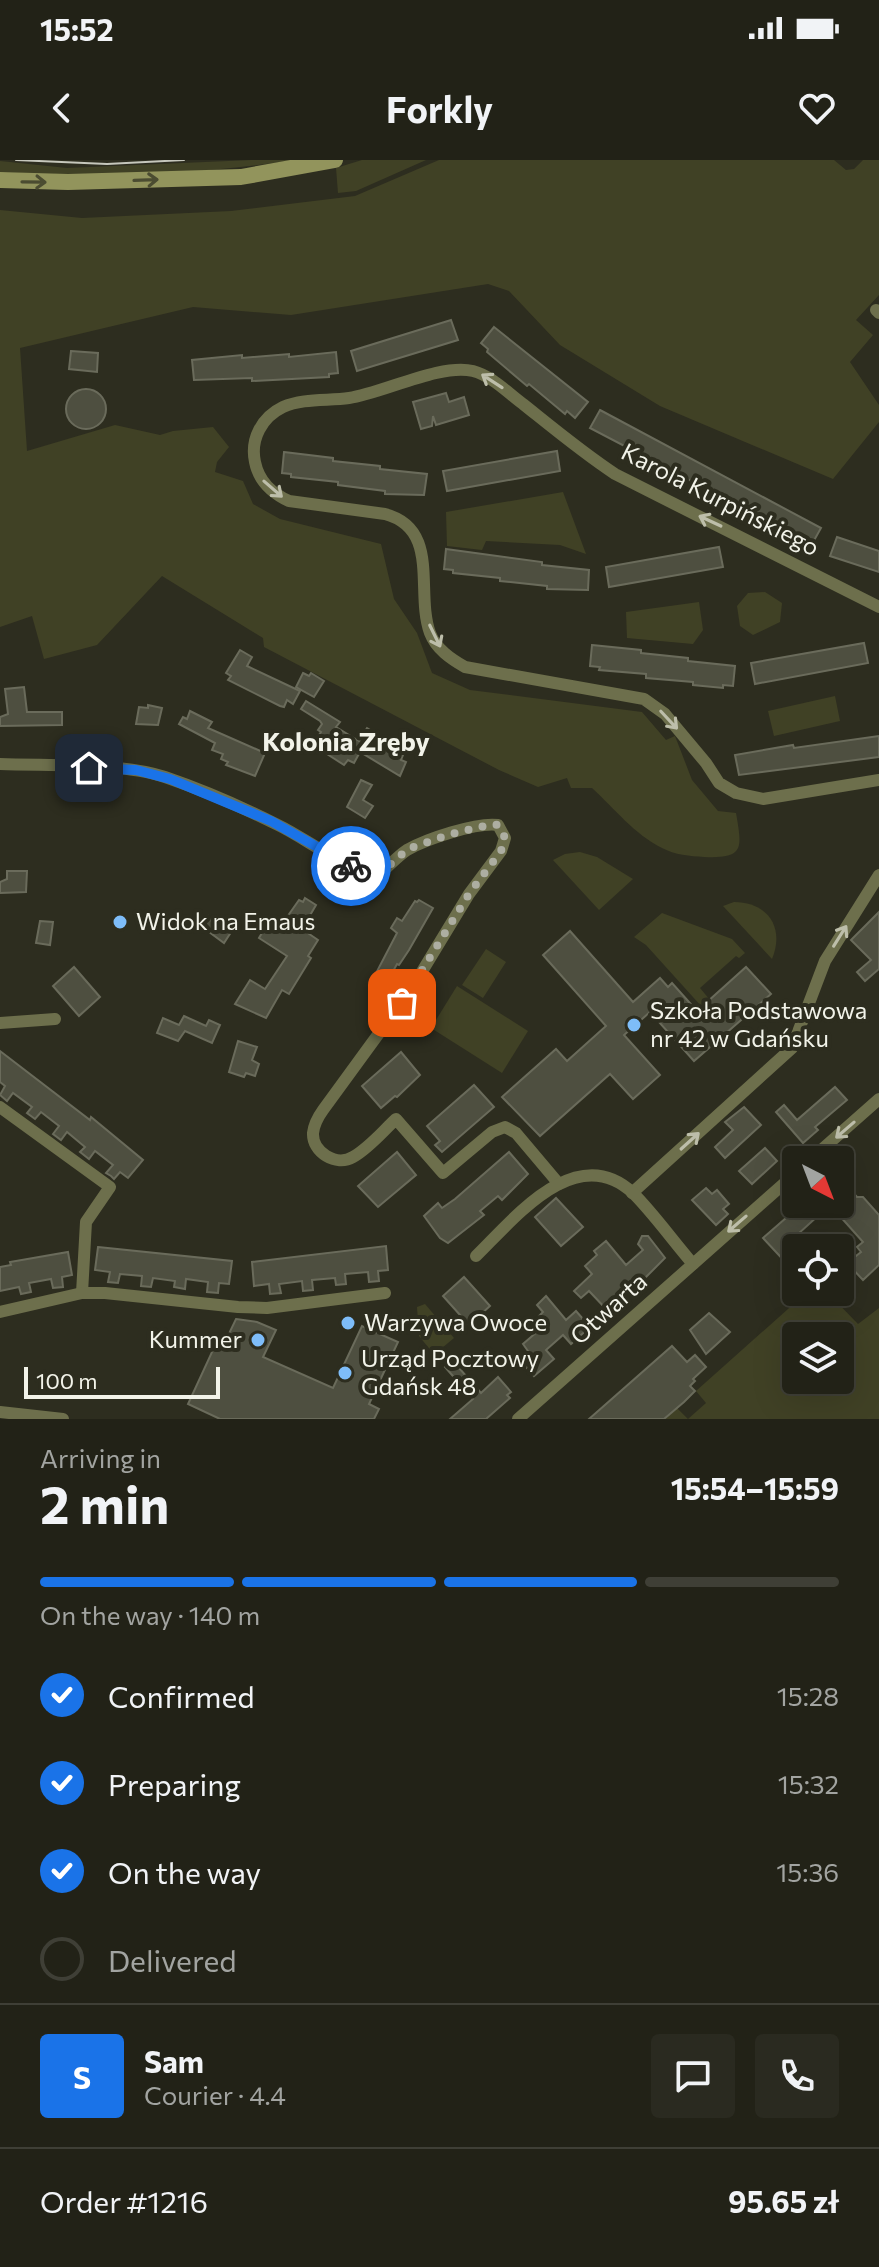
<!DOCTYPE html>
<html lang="en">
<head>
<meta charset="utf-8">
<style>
  :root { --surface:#222217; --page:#2a2a20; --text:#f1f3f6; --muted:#a2a4a1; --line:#3f3f36; --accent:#1a73e8 }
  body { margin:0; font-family:Commissioner,sans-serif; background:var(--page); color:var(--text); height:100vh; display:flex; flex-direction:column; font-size:30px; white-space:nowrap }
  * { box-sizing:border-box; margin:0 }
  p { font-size:26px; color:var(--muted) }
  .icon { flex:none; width:44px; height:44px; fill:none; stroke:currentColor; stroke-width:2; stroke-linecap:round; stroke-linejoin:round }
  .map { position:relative; height:1259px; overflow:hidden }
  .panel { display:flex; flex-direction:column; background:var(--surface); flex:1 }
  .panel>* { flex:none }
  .needle { width:52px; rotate:138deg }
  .controls { position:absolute; left:782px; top:986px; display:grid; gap:16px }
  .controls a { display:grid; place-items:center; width:72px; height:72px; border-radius:8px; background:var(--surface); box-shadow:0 8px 32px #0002,0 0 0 2px var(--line); font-size:40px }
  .scale { position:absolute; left:24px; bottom:20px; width:196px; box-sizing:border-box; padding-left:8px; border:4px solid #f2f3e9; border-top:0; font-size:22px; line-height:28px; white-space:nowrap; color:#f2f3e9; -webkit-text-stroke:6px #2d2d1f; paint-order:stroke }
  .pin { position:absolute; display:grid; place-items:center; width:68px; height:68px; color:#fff; margin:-34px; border-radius:16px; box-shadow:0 4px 12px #0006 }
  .courier { position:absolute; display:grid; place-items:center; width:80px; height:80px; margin:-40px; border:6px solid #1a73e8; border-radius:50%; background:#fff; color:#222; box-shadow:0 2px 10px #0007 }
  .summary em { font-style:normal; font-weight:700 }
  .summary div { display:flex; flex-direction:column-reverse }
  .summary { display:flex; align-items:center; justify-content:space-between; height:136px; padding:0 40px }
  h1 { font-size:52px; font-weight:700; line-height:60px }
  .bar { display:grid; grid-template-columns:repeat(4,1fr); gap:12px 8px; align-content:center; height:96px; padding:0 40px }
  .bar i { height:10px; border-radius:6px; background:var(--line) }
  .bar .on { background:var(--accent) }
  .bar p { grid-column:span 4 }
  .line { display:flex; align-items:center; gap:20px; padding:0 40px; border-top:2px solid var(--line) }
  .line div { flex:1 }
  .round { display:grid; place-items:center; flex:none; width:84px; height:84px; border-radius:8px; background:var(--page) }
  ol { padding:0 40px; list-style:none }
  li { display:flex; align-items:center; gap:24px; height:88px }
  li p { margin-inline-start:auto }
  li .icon { padding:8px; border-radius:50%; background:var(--accent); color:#fff; stroke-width:4 }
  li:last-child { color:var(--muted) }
  li i { width:44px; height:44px; border:4px solid var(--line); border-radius:50% }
  .status { display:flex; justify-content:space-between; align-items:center; height:56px; padding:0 40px; background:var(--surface); direction:ltr }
  .status svg { height:22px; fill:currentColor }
  header { display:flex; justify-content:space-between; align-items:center; height:104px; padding:0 40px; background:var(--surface); font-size:36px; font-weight:700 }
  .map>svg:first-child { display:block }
</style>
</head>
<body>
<div class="status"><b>15:52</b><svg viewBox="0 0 49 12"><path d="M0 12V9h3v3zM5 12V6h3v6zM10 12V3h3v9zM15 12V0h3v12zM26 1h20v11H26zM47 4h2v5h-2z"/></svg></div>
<header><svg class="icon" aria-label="back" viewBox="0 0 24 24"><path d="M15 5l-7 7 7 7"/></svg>Forkly<svg class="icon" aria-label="heart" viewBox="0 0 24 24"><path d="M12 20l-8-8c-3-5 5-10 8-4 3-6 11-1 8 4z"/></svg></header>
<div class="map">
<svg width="879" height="1259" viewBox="0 0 879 1259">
  <rect width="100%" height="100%" fill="#2d2d1f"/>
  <g fill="#404125" fill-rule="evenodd">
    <path d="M251,0H293C202,15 92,17 0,12V1L67,8Z"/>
    <path d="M362,0H426L356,31L338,33L336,8Z"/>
    <path d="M439,0H834L846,10L854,9L863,0H879V135L856,160L873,175L850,202L879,245V262L833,319L660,246L560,185L509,131L488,124L291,155L193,147L20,188L27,291L115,265L160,275L173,271L213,267L229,287L217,302L215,312L243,321L253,344L280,359L381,384L394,439L417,473L432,513L470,530L642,552L666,580L675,576L692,620L718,651L736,653C742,688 745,699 704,697C690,696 675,695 662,688C634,674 615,649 592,628H571L567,618L538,627L499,610L264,487L263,478L162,416L97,485L44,499L32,456L0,467V50L82,58L231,51L355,36Z"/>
    <path d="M563,332L586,394L560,385L486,381L482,390L447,386L446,352Z"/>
    <path d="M765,432L782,443L780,462L753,475L740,466L737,446L748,433Z"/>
    <path d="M699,442L703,470L693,484L627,478L626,452Z"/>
    <path d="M835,536L840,561L774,576L768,551Z"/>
    <path d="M580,692L597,697L633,719L599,750L553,700L565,694Z"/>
    <path d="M734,742C768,742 785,768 772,799L723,746Z"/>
    <path d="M662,753L732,779L745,793L739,798L736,796L700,828L710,840L702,847L646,785L634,777Z"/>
    <path d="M486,789L506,802L483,838L462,825Z"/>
    <path d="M457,826L528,871L502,913L431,868Z"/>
    <path d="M807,1132H827L858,1164L879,1148V1259H665L677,1248L688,1259L706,1243L696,1231ZM796,1176H840V1220H796Z"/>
    <path d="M425,1144L454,1178L436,1193L432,1192L419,1176L417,1147Z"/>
  </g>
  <g fill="#4e4f40" stroke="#6a6b5b" stroke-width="2">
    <path d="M451,160L458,180L357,211L351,191Z"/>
    <path d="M494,167L588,242L575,258L567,251L565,254L529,224L527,226L487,192L488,189L481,183Z"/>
    <path d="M71,191L98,193L97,212L69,209Z"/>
    <path d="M336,192L338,213L329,214V217L252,221V218L194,220L192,200L242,195V198L289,194V197Z"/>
    <circle cx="86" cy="249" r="20"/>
    <path d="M446,233L449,242L464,237L469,255L436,265L433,256L432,266L421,269L413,242Z"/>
    <path d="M600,250L821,368L811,386L802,381L801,383L760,360L758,362L712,336L713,333L705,328L590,268Z"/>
    <path d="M557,291L560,311L447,331L443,311Z"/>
    <path d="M284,292L333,298V301L380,306V309L427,314L424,335L385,334V331L338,325V322L291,317V314L282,313Z"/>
    <path d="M837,377L879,391V412L830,396Z"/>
    <path d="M719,387L723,407L609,427L606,407Z"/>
    <path d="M446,389L542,402V405L589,410L588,430L547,429V426L500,421V418L453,413V410L444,409Z"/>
    <path d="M864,483L868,503L755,524L751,503Z"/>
    <path d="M592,485L641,490V493L688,498V501L735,506L733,526L723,525V528L693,525V522L646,518V514L599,510L600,507L590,506Z"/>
    <path d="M240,490L252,497L247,506L300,531L293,544L287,540L284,547L280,546L228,520L231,516L226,513Z"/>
    <path d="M303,513L309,516L311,513L324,521L314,537L296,527Z"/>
    <path d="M24,527L27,552H62V565L0,566V557L8,554L5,529Z"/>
    <path d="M306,541L340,562L336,567L359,581L367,568L385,579L382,583L403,595L401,600L406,602L400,616L360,592L354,603L348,600L344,605L327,594L333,584L319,575L321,572L318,570L322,564L320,561L301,549Z"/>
    <path d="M148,545L162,548L158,565L136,564L139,547L148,548Z"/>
    <path d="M190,551L212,562L208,568L265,593L255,616L226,605L228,602L221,599L223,594L212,590L215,583L179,564L183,557L187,559Z"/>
    <path d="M879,576V597L739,615L735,595L793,585L794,588Z"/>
    <path d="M361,620L372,625L363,640L373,646L365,658L347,647Z"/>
    <path d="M7,711H27L26,732L0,733V722L7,719Z"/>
    <path d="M305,738L316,745L302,769L318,780L308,796L311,798L289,834L282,830L266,858L235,844L250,820L265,829L287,796L259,778L269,761L280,767L299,740L303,742Z"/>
    <path d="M419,740L433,748L409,790L399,805L397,804L386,824L374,817L397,773L391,768L397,758L402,761L415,741L417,742Z"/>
    <path d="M879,752V809L865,821L857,812L871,800L851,780Z"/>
    <path d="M208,756L213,764L218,756L235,766L224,783L201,766Z"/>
    <path d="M40,761L53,762L50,785L36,783Z"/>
    <path d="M570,771L633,842L660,818L668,827L672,823L697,851L746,807L771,834L694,901L650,852L624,875L660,915L633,939L610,914L540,976L502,937L556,889L567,901L606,866L543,795Z"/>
    <path d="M74,807L100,837L79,856L53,826Z"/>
    <path d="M184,856L206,866L209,860L220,865L212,883L185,871L178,881L157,873L163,858L179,865Z"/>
    <path d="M238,881L257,887L252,900L259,904L255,916L246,913L244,917L229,912Z"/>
    <path d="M0,891L90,960L91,957L143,1000L128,1018L120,1012L114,1019L111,1016L106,1013L113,1005L95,991L89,999L80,992L85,987L67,972L61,980L53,974L59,966L41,952L35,959L27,953L32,947L13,933L7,941L0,935L5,926L0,922Z"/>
    <path d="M401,892L420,915L397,937L395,936L381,948L362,926Z"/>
    <path d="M474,925L494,947L442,992L435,985L440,981L427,966Z"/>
    <path d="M835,927L847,940L815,967L818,970L803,983L776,952L784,945L797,960Z"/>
    <path d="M744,947L761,965L725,998L715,987L733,970L725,962Z"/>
    <path d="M765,988L777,1001L752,1024L739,1011Z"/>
    <path d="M397,992L416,1015L378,1047L358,1026Z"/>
    <path d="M509,992L528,1014L502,1040L498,1036L480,1051L484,1055L448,1083L440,1078L424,1056L438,1043L442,1048L455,1039Z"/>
    <path d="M840,1018L857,1037H863L879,1055V1105L863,1120L847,1103L861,1092L857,1087L863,1082L830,1045L798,1074L810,1088H796V1099L789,1106L763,1078L802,1044H840Z"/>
    <path d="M706,1028L712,1034L717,1030L729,1044L723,1049L728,1054L716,1065L692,1040Z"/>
    <path d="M556,1038L583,1067L561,1086L535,1057Z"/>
    <path d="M642,1076H648L665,1098L643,1120L639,1116L623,1130L627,1134L608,1151L589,1131L581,1138L574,1131L592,1114L585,1106L597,1095L594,1091L606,1081L626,1105L643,1090L638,1084Z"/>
    <path d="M386,1086L388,1110L378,1111L379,1121L369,1122L368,1112L345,1114L346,1124L336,1125L335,1118L312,1120L313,1130L303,1131L302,1121L279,1124L281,1133L270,1134L269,1124L254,1126L252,1102Z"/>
    <path d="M98,1087L232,1101L229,1124L219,1123L218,1133L207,1132L208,1122L186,1119L185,1129L174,1127L175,1121L153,1118L151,1127L141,1126L142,1116L120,1114L118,1123L108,1122L110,1112L95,1110Z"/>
    <path d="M68,1092L72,1115L62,1117L63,1127L53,1128L51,1119L29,1123L31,1132L21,1134L19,1127L0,1131V1107L11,1105L10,1102Z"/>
    <path d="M464,1117L490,1146L469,1165L443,1136Z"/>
    <path d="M546,1136L566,1160L576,1151L590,1167L571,1184L563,1175L546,1190L554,1199L534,1216L519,1199L528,1191L523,1184L545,1165L538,1157L543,1152L537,1145Z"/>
    <path d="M709,1153L730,1172L706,1194L690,1170Z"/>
    <path d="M236,1159L257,1162L276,1170L263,1197L333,1228L362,1166L398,1182L369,1244L379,1249L374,1259H220L188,1244L218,1179L225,1182Z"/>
    <path d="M672,1186L687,1202L695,1195L706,1207L693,1219L695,1221L690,1226L695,1231L684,1242L664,1259H589Z"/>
    <path d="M452,1200L481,1233L498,1217L511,1232L507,1235L510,1238L486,1259H450L473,1239L445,1207Z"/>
  </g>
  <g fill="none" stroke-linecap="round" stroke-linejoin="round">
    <g stroke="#6d6f4c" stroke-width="12">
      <path d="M876,150L879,153"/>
      <path d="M879,447L615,314C583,293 553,268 523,244C508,233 492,216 473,211C441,203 383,233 349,238C328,241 303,238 283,247C262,257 250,279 255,302C259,322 272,333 289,341L385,354C441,369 415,432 430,473C436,489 451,499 465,507L644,539L665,554L706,603L719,623L736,633L763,639L879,620"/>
      <path d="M0,604C49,606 119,602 165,617C203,630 242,647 278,665C313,682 343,711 383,711C391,704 398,696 407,690C426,679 477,662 498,665L505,678L501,691L469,734L412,828L323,950C318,957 314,964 313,973C312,992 336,1007 353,997C369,988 383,971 396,959L443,1013L492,972L505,967L516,973L559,1024"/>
      <path d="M0,863L55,859"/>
      <path d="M0,947L110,1027L86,1062L82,1133"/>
      <path d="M810,1000L879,939"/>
      <path d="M632,1033L792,888L825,801L879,715"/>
      <path d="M476,1096C514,1059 576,980 633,1033C654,1054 673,1081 693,1104"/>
      <path d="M0,1152L82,1133H105L238,1147L267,1148L385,1133"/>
      <path d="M0,1252L63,1259"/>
      <path d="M518,1259L796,1013"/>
    </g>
    <path stroke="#92945c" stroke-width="16" d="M0,20L68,22L241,17L335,0"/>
    <path stroke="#c6c7bc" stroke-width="2" d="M16,0L107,4L184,0"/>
  </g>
  <defs><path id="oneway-shaft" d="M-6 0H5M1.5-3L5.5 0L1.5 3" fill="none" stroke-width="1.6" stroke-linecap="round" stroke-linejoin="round" transform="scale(2)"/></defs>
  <g stroke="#4b4c31">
    <use href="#oneway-shaft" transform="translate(146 20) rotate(-2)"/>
    <use href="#oneway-shaft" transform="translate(34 22) rotate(1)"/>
  </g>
  <g stroke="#bdbeaa">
    <use href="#oneway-shaft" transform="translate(492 221) rotate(-147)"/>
    <use href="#oneway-shaft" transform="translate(273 329) rotate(41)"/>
    <use href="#oneway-shaft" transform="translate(710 361) rotate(-155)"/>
    <use href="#oneway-shaft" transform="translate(435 476) rotate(64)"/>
    <use href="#oneway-shaft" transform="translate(669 560) rotate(47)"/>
    <use href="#oneway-shaft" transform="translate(840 776) rotate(-58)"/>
    <use href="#oneway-shaft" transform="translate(845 970) rotate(139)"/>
    <use href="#oneway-shaft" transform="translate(690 981) rotate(-42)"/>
    <use href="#oneway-shaft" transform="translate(737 1064) rotate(139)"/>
  </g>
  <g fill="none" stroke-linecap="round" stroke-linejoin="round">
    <path stroke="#adaea2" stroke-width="8" stroke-dasharray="0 14.4" d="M351,706L367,711H383L408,689L448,675L492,664L498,665L505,678L501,691L469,734L402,843"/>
    <path stroke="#1a73e8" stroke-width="10" d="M89,608L136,610L170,619L271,661L351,706"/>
  </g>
  <g fill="#7ebdf9" stroke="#2d2d1f" stroke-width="3">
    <circle cx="120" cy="762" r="8"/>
    <circle cx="634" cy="865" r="8"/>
    <circle cx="348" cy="1163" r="8"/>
    <circle cx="258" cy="1180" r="8"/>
    <circle cx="345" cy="1213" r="8"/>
  </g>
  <g text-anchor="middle" stroke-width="8" stroke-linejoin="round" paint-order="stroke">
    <g font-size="24" fill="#f2f3e9" stroke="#2d2d1f">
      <text transform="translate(720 340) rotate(27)" y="8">Karola Kurpińskiego</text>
      <text transform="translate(609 1149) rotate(-42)" y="8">Otwarta</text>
    </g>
    <g font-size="24" fill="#f2f3e9" stroke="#2d2d1f" text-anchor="start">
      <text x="136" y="770">Widok na Emaus</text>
      <text x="650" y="859">Szkoła Podstawowa<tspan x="650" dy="28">nr 42 w Gdańsku</tspan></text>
      <text x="364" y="1171">Warzywa Owoce</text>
      <text x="242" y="1188" text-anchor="end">Kummer</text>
      <text x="361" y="1207">Urząd Pocztowy<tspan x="361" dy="28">Gdańsk 48</tspan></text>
    </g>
    <g font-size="26" font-weight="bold" fill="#f2f3e9" stroke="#2d2d1f">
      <text x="346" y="591">Kolonia Zręby</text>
    </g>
  </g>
</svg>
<div class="controls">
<a><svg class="needle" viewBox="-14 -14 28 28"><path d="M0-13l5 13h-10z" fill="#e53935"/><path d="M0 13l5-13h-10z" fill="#a2a4a1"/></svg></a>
<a><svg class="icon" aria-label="locate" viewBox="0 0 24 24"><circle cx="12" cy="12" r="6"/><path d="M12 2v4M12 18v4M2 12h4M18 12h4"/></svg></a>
<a><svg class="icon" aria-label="layers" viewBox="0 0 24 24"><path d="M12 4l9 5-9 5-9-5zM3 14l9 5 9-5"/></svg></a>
</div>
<div class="scale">100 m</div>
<div class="pin" style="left:402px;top:843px;background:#ea580c"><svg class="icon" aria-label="bag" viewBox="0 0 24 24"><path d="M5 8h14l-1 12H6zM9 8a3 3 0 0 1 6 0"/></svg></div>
<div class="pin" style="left:89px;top:608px;background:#1f2937"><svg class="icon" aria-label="home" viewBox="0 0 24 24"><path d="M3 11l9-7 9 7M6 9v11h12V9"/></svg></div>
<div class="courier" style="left:351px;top:706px"><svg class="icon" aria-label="bike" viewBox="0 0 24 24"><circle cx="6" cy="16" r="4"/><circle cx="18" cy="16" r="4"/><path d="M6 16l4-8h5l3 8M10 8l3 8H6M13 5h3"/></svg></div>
</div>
<section class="panel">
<div class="summary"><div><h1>2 min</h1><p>Arriving in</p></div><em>15:54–15:59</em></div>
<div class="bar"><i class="on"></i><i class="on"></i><i class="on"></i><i></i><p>On the way · 140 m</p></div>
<ol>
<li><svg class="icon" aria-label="check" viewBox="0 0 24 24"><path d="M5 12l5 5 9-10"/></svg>Confirmed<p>15:28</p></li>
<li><svg class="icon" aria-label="check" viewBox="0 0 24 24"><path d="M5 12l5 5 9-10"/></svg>Preparing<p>15:32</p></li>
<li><svg class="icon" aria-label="check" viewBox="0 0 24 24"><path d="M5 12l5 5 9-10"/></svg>On the way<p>15:36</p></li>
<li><i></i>Delivered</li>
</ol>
<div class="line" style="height:144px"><b class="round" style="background:var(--accent);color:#fff">S</b><div><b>Sam</b><p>Courier · 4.4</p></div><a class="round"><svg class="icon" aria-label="chat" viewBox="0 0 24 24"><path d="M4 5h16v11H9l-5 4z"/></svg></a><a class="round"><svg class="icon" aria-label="phone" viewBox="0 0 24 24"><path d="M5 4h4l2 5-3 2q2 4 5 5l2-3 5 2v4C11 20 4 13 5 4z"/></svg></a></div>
<div class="line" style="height:104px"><div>Order #1216</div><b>95.65 zł</b></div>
</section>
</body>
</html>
